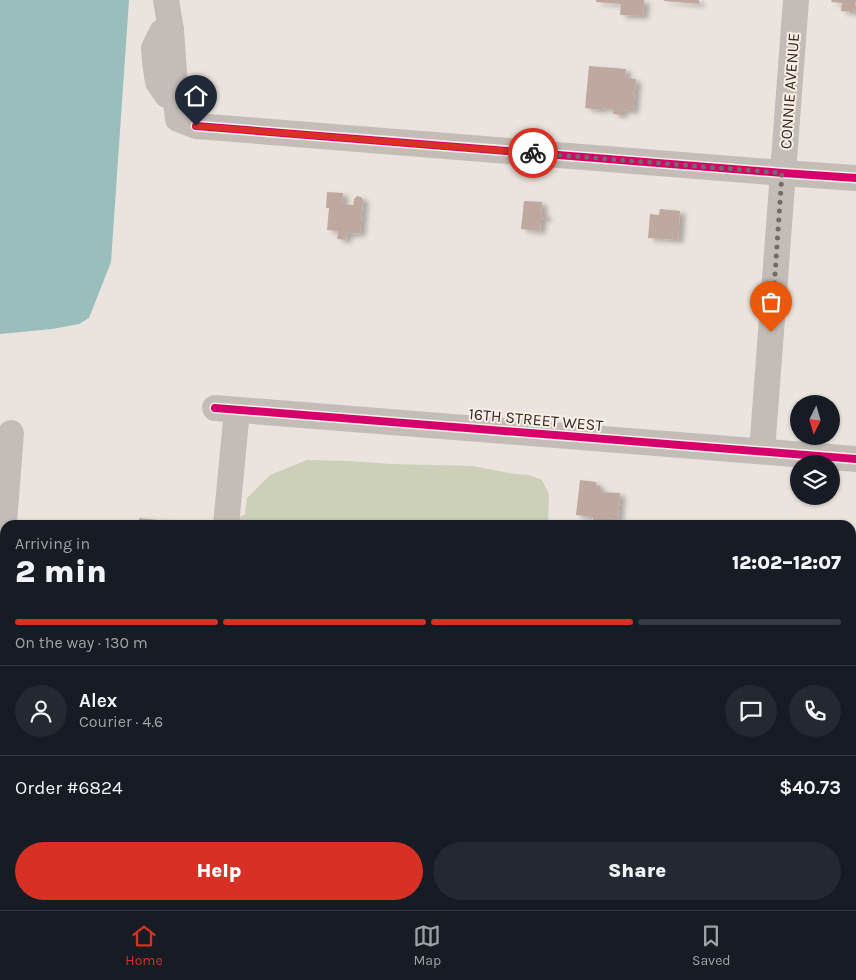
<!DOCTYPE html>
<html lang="en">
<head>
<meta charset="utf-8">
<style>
  :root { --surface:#171b24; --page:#242831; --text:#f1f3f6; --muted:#9ea1a6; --line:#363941; --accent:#d93025 }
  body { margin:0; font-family:Karla,sans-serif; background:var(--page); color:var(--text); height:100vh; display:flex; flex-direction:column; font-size:19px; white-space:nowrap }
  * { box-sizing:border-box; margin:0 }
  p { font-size:16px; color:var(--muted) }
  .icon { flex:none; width:28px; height:28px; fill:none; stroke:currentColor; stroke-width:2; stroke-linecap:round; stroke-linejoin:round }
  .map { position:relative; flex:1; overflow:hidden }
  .drawer { position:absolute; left:0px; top:520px; width:856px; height:390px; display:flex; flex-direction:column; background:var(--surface); border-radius:15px 15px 0 0; box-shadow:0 1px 4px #0004 }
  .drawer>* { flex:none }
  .needle { width:32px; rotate:185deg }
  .controls { position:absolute; left:790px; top:395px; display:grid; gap:10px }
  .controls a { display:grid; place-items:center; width:50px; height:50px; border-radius:50%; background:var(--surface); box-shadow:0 1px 4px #0004; font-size:25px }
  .pin { position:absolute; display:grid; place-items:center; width:42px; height:42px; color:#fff; margin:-51px -21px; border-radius:50% 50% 50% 0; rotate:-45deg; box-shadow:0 0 5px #0007 }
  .pin .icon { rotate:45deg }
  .courier { position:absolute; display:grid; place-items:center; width:50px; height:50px; margin:-25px; border:4px solid #d93025; border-radius:50%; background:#fff; color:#222; box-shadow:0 1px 6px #0007 }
  .head em { font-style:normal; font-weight:800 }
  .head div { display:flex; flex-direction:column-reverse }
  .head { display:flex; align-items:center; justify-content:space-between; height:85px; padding:0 15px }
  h1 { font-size:32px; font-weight:800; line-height:38px }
  .bar { display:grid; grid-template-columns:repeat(4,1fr); gap:8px 5px; align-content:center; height:60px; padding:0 15px }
  .bar i { height:6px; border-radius:4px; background:var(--line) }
  .bar .active { background:var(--accent) }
  .bar p { grid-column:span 4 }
  .line { display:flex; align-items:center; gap:12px; padding:0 15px; border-top:1px solid var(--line) }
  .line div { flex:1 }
  .round { display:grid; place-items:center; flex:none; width:52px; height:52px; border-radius:26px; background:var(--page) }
  .cta { display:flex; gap:10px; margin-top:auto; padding:10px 15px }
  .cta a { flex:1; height:58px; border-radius:30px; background:var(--accent); color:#fff; font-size:20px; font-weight:800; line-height:58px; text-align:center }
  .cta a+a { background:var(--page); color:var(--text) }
  .dock { display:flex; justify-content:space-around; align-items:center; height:70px; border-top:1px solid var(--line); background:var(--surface); font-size:14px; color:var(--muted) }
  .dock a { display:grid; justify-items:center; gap:2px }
  .dock .active { color:var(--accent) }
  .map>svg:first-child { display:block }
</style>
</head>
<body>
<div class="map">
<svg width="856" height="910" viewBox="0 0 856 910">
  <defs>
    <filter id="shadow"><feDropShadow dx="5.5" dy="3" stdDeviation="2.5" flood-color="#0004"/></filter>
  </defs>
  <rect width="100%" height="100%" fill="#ebe4de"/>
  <g fill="#cdd0b8">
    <path d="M307,460L349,461L392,464L473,466L514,474L529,475L542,480L549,494L548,525H227L245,514L247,498L270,475Z"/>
    <path d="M851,809L856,810V910H197L198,905H851Z"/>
  </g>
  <path fill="#99bebc" d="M0,0H129L111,262L89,318L79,324L52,329L0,334Z"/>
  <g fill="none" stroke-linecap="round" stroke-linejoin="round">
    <path stroke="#99bebc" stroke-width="19" d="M851,611L856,612"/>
  </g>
  <g fill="#bfa89f" filter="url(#shadow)">
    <path d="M596,0H644L643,16L620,15L621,4L596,2Z"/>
    <path d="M664,0H699V4L664,1Z"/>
    <path d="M832,0H856L854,12L841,11L842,3L831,2Z"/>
    <path d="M589,66L626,69L625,78L636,79L633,111L622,110V115L613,114V109L601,108V110L585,108Z"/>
    <path d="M327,192L343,193L342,204L353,205L354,199L357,196L361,197L363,200L360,233L349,234L347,232L346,240L337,239L338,231L327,230L329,208H326Z"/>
    <path d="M524,201L542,202L541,214H546V219L541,218L540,231L521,229Z"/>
    <path d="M660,209L680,211L678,240L648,238L650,214L659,215Z"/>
    <path d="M580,480L596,482V486H600V492L620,493L618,519L607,518V525H592L593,517L576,515Z"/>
    <path d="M139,518L178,522V525H139Z"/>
    <path d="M851,739L856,740V757H851Z"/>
    <path d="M116,905H155V910H115Z"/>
  </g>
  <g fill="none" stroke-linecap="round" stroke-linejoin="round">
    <g stroke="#c4bdb7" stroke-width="26">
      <path d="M166,0L171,30L176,101L178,119L196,126L783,173L856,178"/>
      <path d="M167,95L158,82L155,62L154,48L162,32L171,30"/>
      <path d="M215,408L856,459"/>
      <path d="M762,451L796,0"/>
      <path d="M226,525L237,410"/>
      <path d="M0,574L11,433"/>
      <path d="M851,802H856"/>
      <path d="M196,910V905"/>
    </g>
    <g stroke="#f9efe4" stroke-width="11">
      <g id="cycleway">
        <path d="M196,126L783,173L856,178"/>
        <path d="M215,408L856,459"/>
      </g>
    </g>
    <use href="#cycleway" stroke="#d6006c" stroke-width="8"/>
  </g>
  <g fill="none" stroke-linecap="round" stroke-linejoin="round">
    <path stroke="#746b66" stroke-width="5" stroke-dasharray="0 9" d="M533,153L782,173L771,332"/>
    <path stroke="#d93025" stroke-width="6" d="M196,126L533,153"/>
  </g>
  <g text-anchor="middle" stroke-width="4" stroke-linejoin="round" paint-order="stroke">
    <g font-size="16" fill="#342a26" stroke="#f9efe4">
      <text transform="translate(789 91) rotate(-86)" y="6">CONNIE AVENUE</text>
      <text transform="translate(536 419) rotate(5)" y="6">16TH STREET WEST</text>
    </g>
  </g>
</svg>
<div class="controls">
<a><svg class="needle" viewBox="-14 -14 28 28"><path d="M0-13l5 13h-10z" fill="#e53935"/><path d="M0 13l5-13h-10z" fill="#9ea1a6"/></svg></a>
<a><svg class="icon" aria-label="layers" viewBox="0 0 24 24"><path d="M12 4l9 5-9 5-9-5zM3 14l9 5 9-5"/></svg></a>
</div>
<div class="pin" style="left:771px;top:332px;background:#ea580c"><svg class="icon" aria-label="bag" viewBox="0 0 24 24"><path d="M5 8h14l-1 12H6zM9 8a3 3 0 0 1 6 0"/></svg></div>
<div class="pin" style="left:196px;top:126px;background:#1f2937"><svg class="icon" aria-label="home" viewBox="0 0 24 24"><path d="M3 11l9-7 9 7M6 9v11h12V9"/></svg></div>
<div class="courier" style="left:533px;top:153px"><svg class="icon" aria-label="bike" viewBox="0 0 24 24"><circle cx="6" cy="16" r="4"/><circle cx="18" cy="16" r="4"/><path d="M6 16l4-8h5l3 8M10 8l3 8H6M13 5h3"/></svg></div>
<section class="drawer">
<div class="head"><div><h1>2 min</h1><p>Arriving in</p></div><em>12:02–12:07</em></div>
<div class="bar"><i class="active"></i><i class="active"></i><i class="active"></i><i></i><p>On the way · 130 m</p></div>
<div class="line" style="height:90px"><a class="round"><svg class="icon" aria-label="person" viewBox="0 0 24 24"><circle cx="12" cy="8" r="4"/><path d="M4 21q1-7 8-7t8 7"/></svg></a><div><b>Alex</b><p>Courier · 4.6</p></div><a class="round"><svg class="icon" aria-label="chat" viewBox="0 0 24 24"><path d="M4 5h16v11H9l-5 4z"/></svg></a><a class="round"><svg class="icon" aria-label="phone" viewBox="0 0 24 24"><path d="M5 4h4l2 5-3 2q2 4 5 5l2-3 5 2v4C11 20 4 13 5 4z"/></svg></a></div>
<div class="line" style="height:65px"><div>Order #6824</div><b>$40.73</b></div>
<div class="cta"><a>Help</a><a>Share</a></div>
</section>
</div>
<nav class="dock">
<a class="active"><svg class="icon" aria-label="home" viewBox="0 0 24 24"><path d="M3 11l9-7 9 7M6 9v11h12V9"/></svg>Home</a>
<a><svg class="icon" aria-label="map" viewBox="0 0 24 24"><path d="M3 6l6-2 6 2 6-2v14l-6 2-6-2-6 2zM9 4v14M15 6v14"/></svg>Map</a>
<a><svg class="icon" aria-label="saved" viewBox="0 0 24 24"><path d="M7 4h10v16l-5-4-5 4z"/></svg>Saved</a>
</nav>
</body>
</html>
